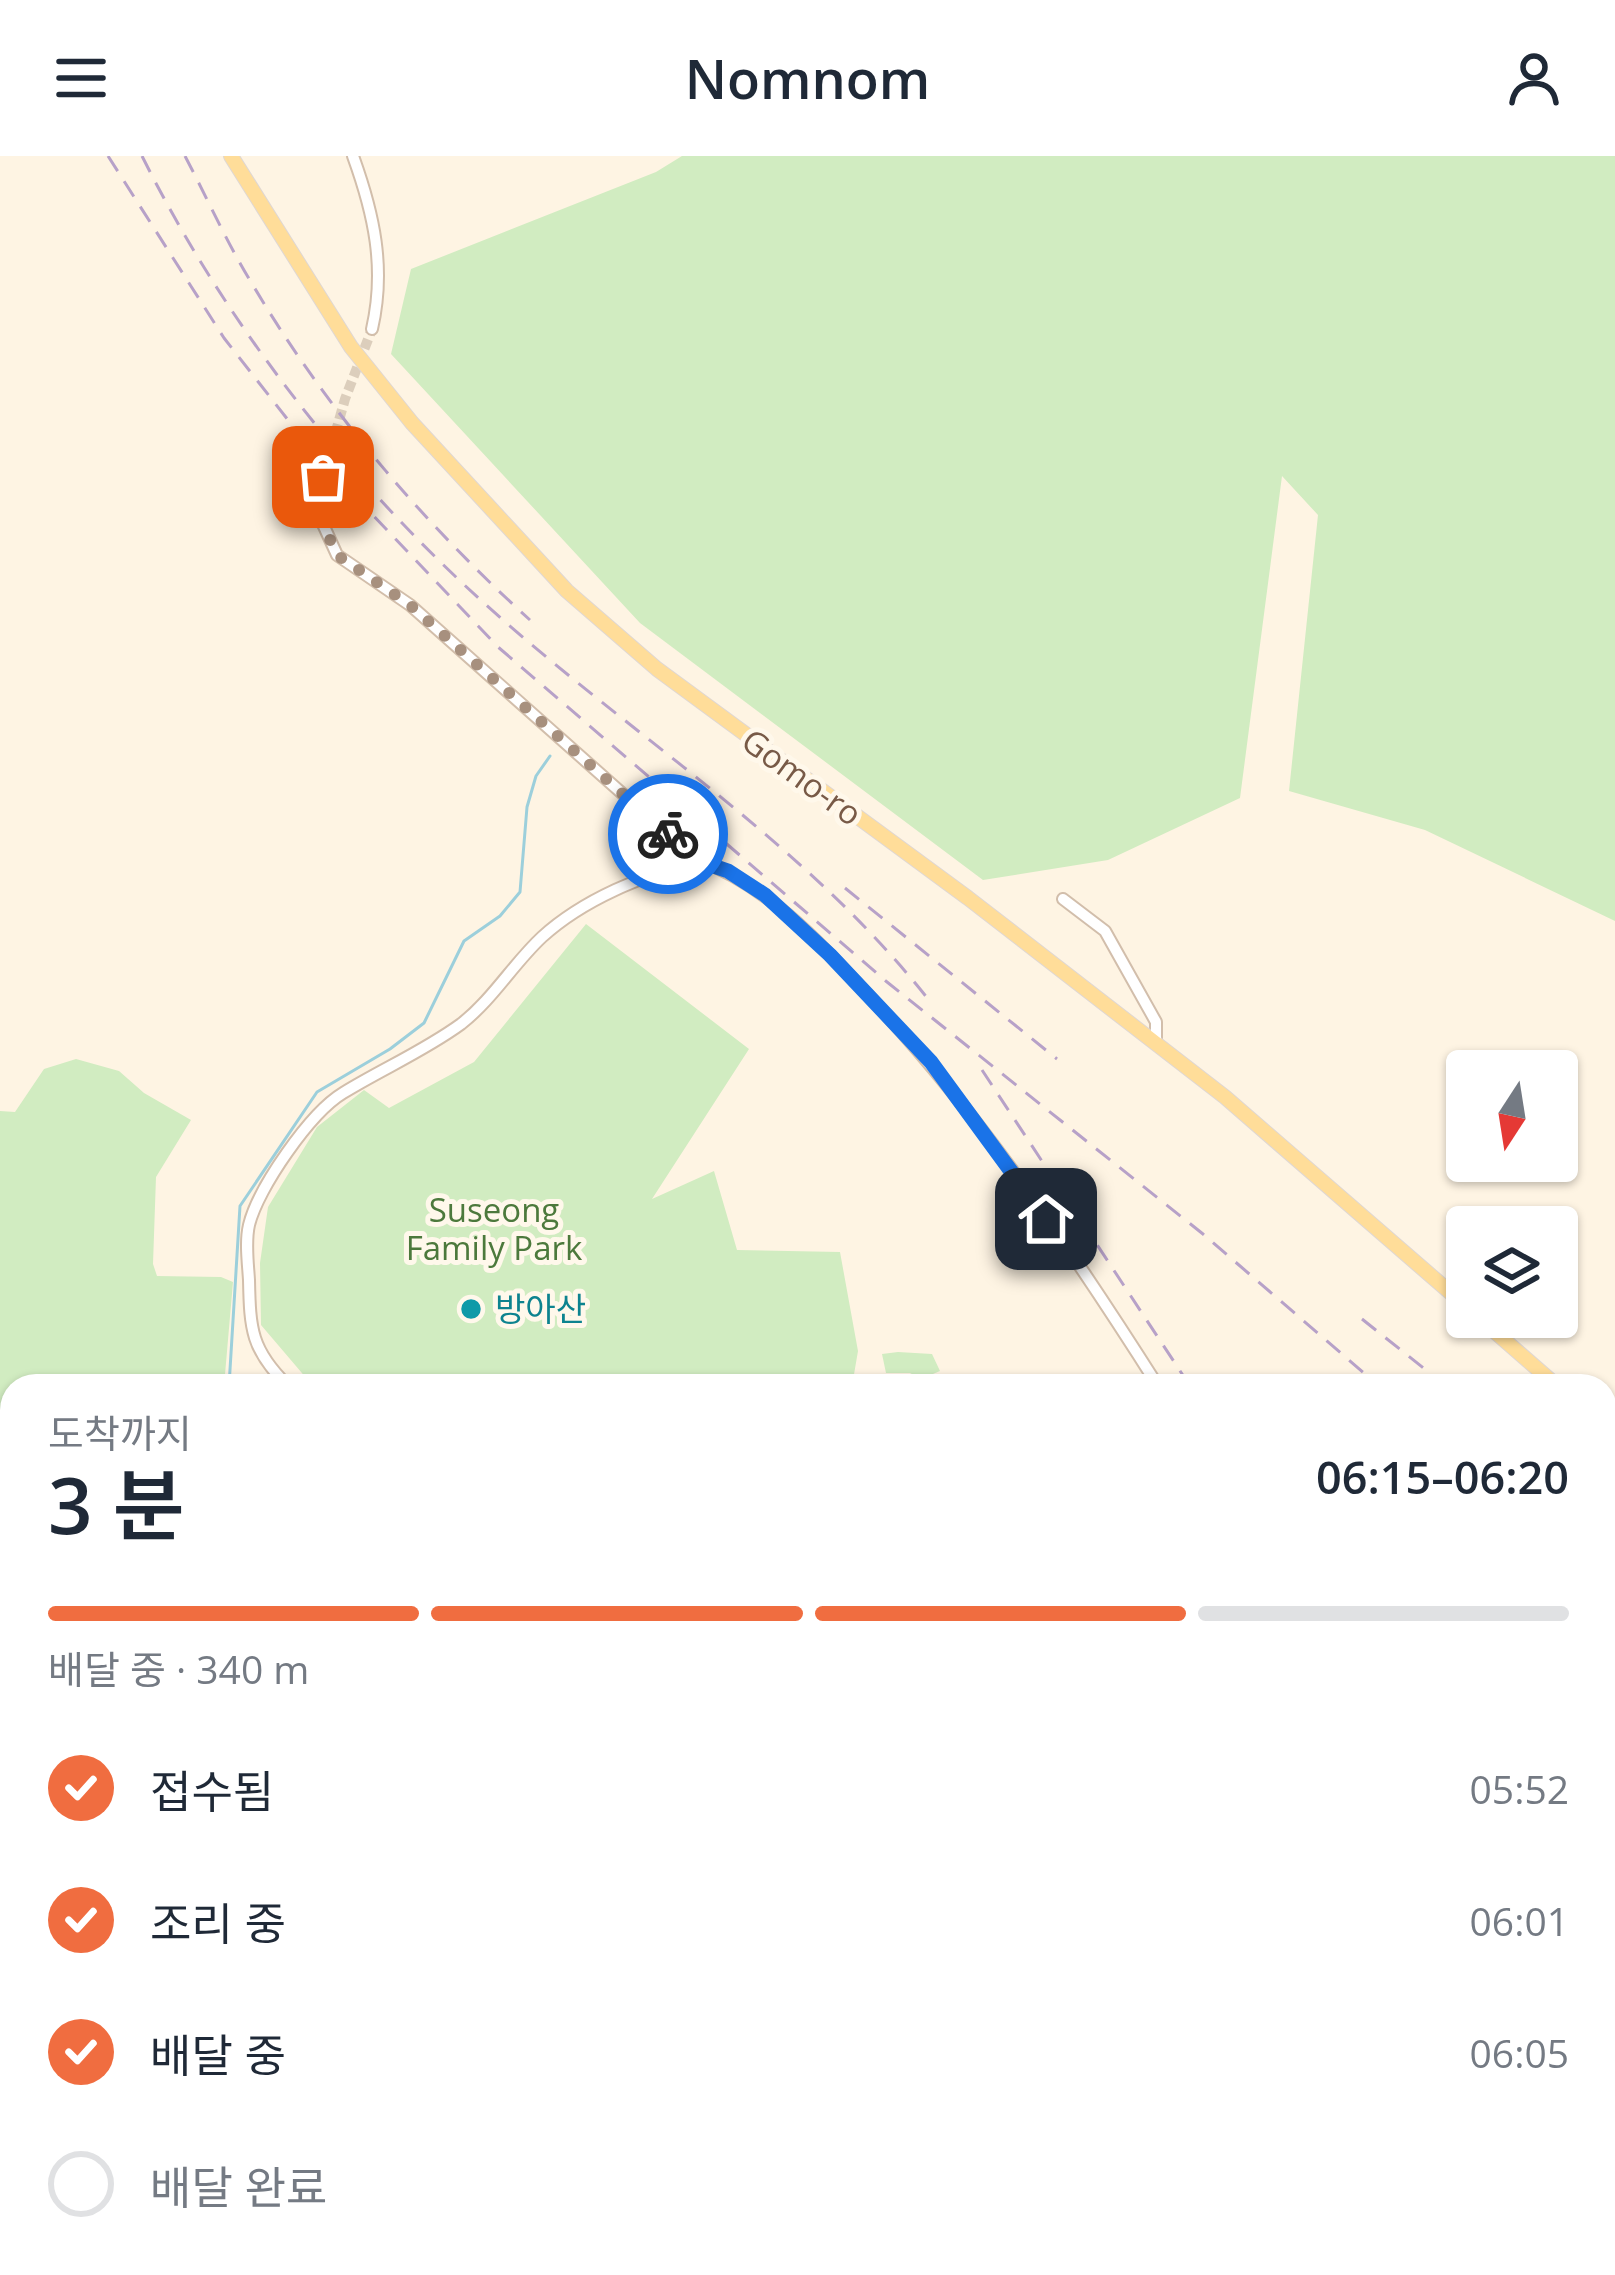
<!DOCTYPE html>
<html lang="ko">
<head>
<meta charset="utf-8">
<style>
  :root { --surface:#fff; --page:#f2f2f3; --text:#1f2937; --muted:#747a83; --line:#e0e1e3; --accent:#f06d40 }
  body { margin:0; font-family:"Open Sans","Noto Sans KR",sans-serif; background:var(--page); color:var(--text); height:100vh; display:flex; flex-direction:column; font-size:45px; white-space:nowrap }
  * { box-sizing:border-box; margin:0 }
  p { font-size:39px; color:var(--muted) }
  .icon { flex:none; width:66px; height:66px; fill:none; stroke:currentColor; stroke-width:2; stroke-linecap:round; stroke-linejoin:round }
  .map { position:relative; flex:1; overflow:hidden }
  .sheet { position:absolute; left:0px; top:1218px; width:1617px; height:903px; display:flex; flex-direction:column; background:var(--surface); border-radius:36px 36px 0 0; box-shadow:0 3px 9px #0004 }
  .sheet>* { flex:none }
  .needle { width:78px; rotate:192deg }
  .buttons { position:absolute; left:1446px; top:894px; display:grid; gap:24px }
  .buttons a { display:grid; place-items:center; width:132px; height:132px; border-radius:12px; background:var(--surface); box-shadow:0 3px 9px #0004; font-size:60px }
  .pin { position:absolute; display:grid; place-items:center; width:102px; height:102px; color:#fff; margin:-51px; border-radius:24px; box-shadow:0 6px 18px #0006 }
  .courier { position:absolute; display:grid; place-items:center; width:120px; height:120px; margin:-60px; border:9px solid #1a73e8; border-radius:50%; background:#fff; color:#222; box-shadow:0 3px 15px #0007 }
  .head em { font-style:normal; font-weight:600 }
  .head div { display:flex; flex-direction:column-reverse }
  .head { display:flex; align-items:center; justify-content:space-between; height:204px; padding:0 48px }
  h1 { font-size:78px; font-weight:600; line-height:90px }
  .bar { display:grid; grid-template-columns:repeat(4,1fr); gap:18px 12px; align-content:center; height:144px; padding:0 48px }
  .bar i { height:15px; border-radius:9px; background:var(--line) }
  .bar .current { background:var(--accent) }
  .bar p { grid-column:span 4 }
  ol { padding:0 48px; list-style:none }
  li { display:flex; align-items:center; gap:36px; height:132px }
  li p { margin-inline-start:auto }
  li .icon { padding:12px; border-radius:50%; background:var(--accent); color:#fff; stroke-width:4 }
  li:last-child { color:var(--muted) }
  li i { width:66px; height:66px; border:6px solid var(--line); border-radius:50% }
  header { display:flex; justify-content:space-between; align-items:center; height:156px; padding:0 48px; background:var(--surface); font-size:54px; font-weight:600 }
  .map>svg:first-child { display:block }
</style>
</head>
<body>
<header><svg class="icon" aria-label="menu" viewBox="0 0 24 24"><path d="M4 6h16M4 12h16M4 18h16"/></svg>Nomnom<svg class="icon" aria-label="person" viewBox="0 0 24 24"><circle cx="12" cy="8" r="4"/><path d="M4 21q1-7 8-7t8 7"/></svg></header>
<div class="map">
<svg width="1615" height="2119" viewBox="0 0 1615 2119">
  <rect width="100%" height="100%" fill="#fef4e3"/>
  <g fill="#d1ecc1">
    <path d="M682,0H1615V765L1425,674L1289,635L1318,359L1282,320L1240,642L1108,704L983,724L640,467L391,198L411,113L656,16Z"/>
    <path d="M586,768L749,893L652,1043L714,1015L737,1094L840,1096L858,1195L852,1230H313L261,1169L260,1107L268,1051L317,971L364,934L389,952L474,906Z"/>
    <path d="M76,903L119,915L144,937L191,964L156,1021L153,1108L157,1120L221,1121L233,1126L224,1230H12V1356L0,1348V955L15,956L44,913Z"/>
    <path d="M898,1196L932,1198L940,1215L921,1223L910,1217H886L882,1198Z"/>
    <path d="M1605,1323L1615,1339V1581L1605,1584Z"/>
  </g>
  <g fill="#b6e0e9" stroke="#9ccfdb" stroke-width="3">
    <path d="M0,1700L12,1703V1884L0,1882Z"/>
    <path d="M1605,1937L1615,1946V2119H1318L1306,2109H1605Z"/>
  </g>
  <g fill="none" stroke-linecap="round" stroke-linejoin="round">
    <path stroke="#9ccfdb" stroke-width="3" d="M229,1230L240,1050L317,936L390,893L424,867L464,785L500,760L520,736L527,651L536,620L550,600"/>
    <path stroke="#dccebc" stroke-width="10" stroke-dasharray="10 5" stroke-linecap="butt" d="M323,321L345,243L372,173"/>
    <g stroke="#d2beab" stroke-width="14">
      <g id="minor">
        <path d="M353,0C374,58 386,112 372,173"/>
        <path d="M323,321L322,366L337,399L410,449L696,703C767,729 817,784 867,838C979,957 1071,1093 1158,1230"/>
        <path d="M1063,743L1105,775L1156,866V887"/>
        <path d="M288,1230C251,1194 250,1173 249,1124C248,1107 245,1086 249,1069C258,1032 310,957 343,937C382,913 424,895 461,868C493,843 513,808 542,781C586,741 641,722 696,703"/>
        <path d="M1605,1730L1615,1737"/>
        <path d="M0,1986L12,1987"/>
        <path d="M1008,2109L1037,2119"/>
        <path d="M184,2119L185,2109"/>
        <path d="M514,2119L515,2109"/>
        <path d="M672,2119L675,2109"/>
        <path d="M822,2119L824,2109"/>
        <path d="M981,2119L983,2109"/>
      </g>
    </g>
    <g stroke="#dfd7d3" stroke-width="16">
      <g id="major">
        <path d="M231,0L351,191L412,267L567,435L657,513L968,742L1225,941L1467,1151"/>
        <path d="M1478,1161L1557,1230"/>
        <path d="M1605,1272L1615,1280"/>
        <path d="M0,2108L23,2119"/>
      </g>
    </g>
    <use href="#minor" stroke="#fff" stroke-width="10"/>
    <use href="#major" stroke="#fd9" stroke-width="14"/>
    <g stroke="#b7a1c8" stroke-width="3" stroke-dasharray="18 12" stroke-linecap="butt">
      <path d="M108,0L224,182L313,296L498,491L887,826L1203,1078L1379,1230"/>
      <path d="M142,0C225,167 347,323 485,448C631,580 804,686 928,843"/>
      <path d="M185,0C208,44 228,89 254,131C327,254 424,368 530,464"/>
      <path d="M845,732L1057,903"/>
      <path d="M982,914L1190,1230"/>
      <path d="M1362,1163L1446,1230"/>
      <path d="M1605,1668L1615,1675"/>
    </g>
  </g>
  <g fill="none" stroke-linecap="round" stroke-linejoin="round">
    <path stroke="#a7907e" stroke-width="12" stroke-dasharray="0 21.6" d="M323,321L322,366L337,399L410,449L668,678"/>
    <path stroke="#1a73e8" stroke-width="15" d="M668,678L696,704L728,715L765,739L830,799L931,906L1046,1063"/>
  </g>
  <circle fill="#0f9aa8" stroke="#fff8eb" stroke-width="4.5" cx="471" cy="1153" r="12"/>
  <g text-anchor="middle" stroke-width="10" stroke-linejoin="round" paint-order="stroke">
    <g font-size="33" fill="#785a47" stroke="#fff8eb">
      <text transform="translate(802 621) rotate(36)" y="12">Gomo-ro</text>
    </g>
    <g font-size="33" fill="#4c793c" stroke="#fff8eb">
      <text x="494" y="1066">Suseong<tspan x="494" dy="38">Family Park</tspan></text>
    </g>
    <g font-size="33" fill="#0d838f" stroke="#fff8eb" text-anchor="start">
      <text x="495" y="1165">방아산</text>
    </g>
  </g>
</svg>
<div class="buttons">
<a><svg class="needle" viewBox="-14 -14 28 28"><path d="M0-13l5 13h-10z" fill="#e53935"/><path d="M0 13l5-13h-10z" fill="#747a83"/></svg></a>
<a><svg class="icon" aria-label="layers" viewBox="0 0 24 24"><path d="M12 4l9 5-9 5-9-5zM3 14l9 5 9-5"/></svg></a>
</div>
<div class="pin" style="left:323px;top:321px;background:#ea580c"><svg class="icon" aria-label="bag" viewBox="0 0 24 24"><path d="M5 8h14l-1 12H6zM9 8a3 3 0 0 1 6 0"/></svg></div>
<div class="pin" style="left:1046px;top:1063px;background:#1f2937"><svg class="icon" aria-label="home" viewBox="0 0 24 24"><path d="M3 11l9-7 9 7M6 9v11h12V9"/></svg></div>
<div class="courier" style="left:668px;top:678px"><svg class="icon" aria-label="bike" viewBox="0 0 24 24"><circle cx="6" cy="16" r="4"/><circle cx="18" cy="16" r="4"/><path d="M6 16l4-8h5l3 8M10 8l3 8H6M13 5h3"/></svg></div>
<section class="sheet">
<div class="head"><div><h1>3 분</h1><p>도착까지</p></div><em>06:15–06:20</em></div>
<div class="bar"><i class="current"></i><i class="current"></i><i class="current"></i><i></i><p>배달 중 · 340 m</p></div>
<ol>
<li><svg class="icon" aria-label="check" viewBox="0 0 24 24"><path d="M5 12l5 5 9-10"/></svg>접수됨<p>05:52</p></li>
<li><svg class="icon" aria-label="check" viewBox="0 0 24 24"><path d="M5 12l5 5 9-10"/></svg>조리 중<p>06:01</p></li>
<li><svg class="icon" aria-label="check" viewBox="0 0 24 24"><path d="M5 12l5 5 9-10"/></svg>배달 중<p>06:05</p></li>
<li><i></i>배달 완료</li>
</ol>
</section>
</div>
</body>
</html>
